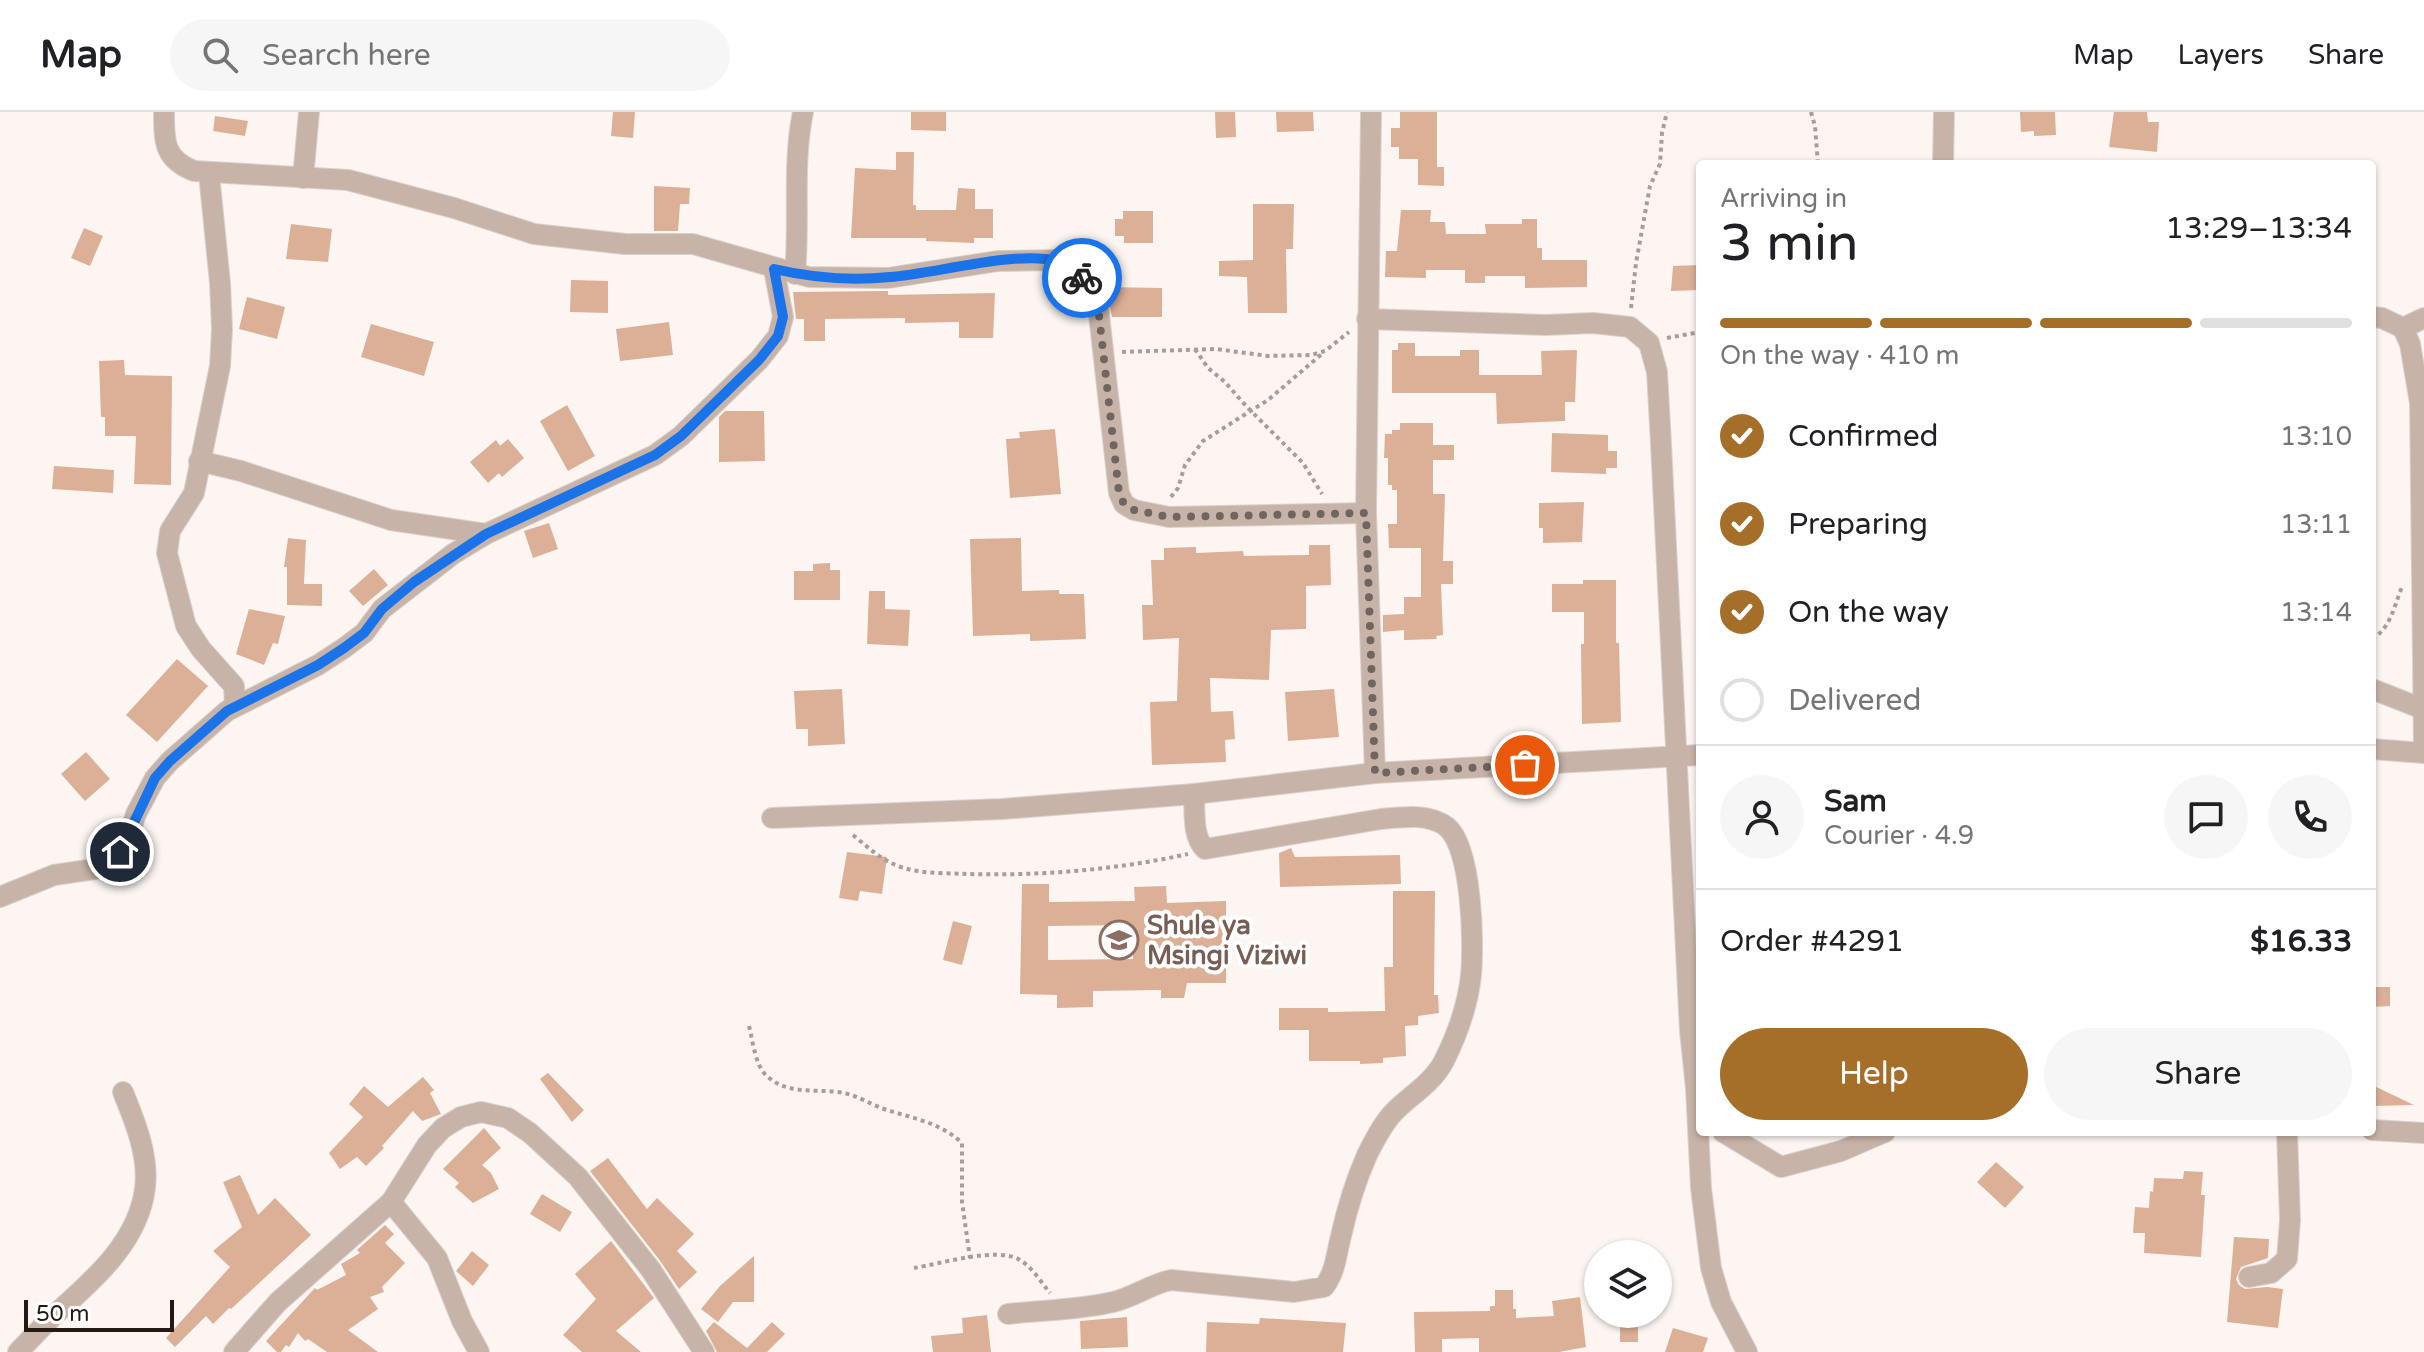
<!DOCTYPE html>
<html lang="en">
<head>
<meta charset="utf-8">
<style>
  :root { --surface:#fff; --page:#f6f6f6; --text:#202124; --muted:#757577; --line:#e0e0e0; --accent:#a56f2a }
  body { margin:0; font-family:"Varela Round",sans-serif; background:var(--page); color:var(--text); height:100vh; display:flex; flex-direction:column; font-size:30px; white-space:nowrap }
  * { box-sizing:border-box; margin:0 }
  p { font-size:26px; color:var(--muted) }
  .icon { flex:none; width:44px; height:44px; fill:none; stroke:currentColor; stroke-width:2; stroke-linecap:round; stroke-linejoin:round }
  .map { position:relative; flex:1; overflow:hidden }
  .sheet { position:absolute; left:1696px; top:48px; width:680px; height:976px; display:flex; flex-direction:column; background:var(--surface); border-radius:8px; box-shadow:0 2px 6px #0004 }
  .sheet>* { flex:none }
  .controls { position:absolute; left:1584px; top:1128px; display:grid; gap:16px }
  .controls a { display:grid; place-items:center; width:88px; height:88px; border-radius:50%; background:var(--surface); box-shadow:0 2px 6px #0004; font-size:40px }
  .scale { position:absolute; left:24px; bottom:20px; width:150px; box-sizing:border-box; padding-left:8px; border:4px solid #241913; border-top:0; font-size:22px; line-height:28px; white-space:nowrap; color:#241913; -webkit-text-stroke:6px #fff; paint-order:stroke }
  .pin { position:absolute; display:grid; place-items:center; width:68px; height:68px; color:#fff; margin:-34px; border:4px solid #fff; border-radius:50%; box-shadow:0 2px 8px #0007 }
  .courier { position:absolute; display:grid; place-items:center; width:80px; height:80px; margin:-40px; border:6px solid #1a73e8; border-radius:50%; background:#fff; color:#222; box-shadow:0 2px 10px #0007 }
  .headline em { font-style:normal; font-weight:600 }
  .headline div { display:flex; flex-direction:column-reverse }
  .headline { display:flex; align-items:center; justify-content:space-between; height:136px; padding:0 24px }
  h1 { font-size:52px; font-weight:600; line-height:60px }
  .bar { display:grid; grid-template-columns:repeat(4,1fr); gap:12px 8px; align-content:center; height:96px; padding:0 24px }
  .bar i { height:10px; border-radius:6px; background:var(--line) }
  .bar .selected { background:var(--accent) }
  .bar p { grid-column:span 4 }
  .line { display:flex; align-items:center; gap:20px; padding:0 24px; border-top:2px solid var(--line) }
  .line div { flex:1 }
  .round { display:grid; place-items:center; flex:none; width:84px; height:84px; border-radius:42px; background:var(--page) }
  ol { padding:0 24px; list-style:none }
  li { display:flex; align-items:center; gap:24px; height:88px }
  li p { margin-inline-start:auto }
  li .icon { padding:8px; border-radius:50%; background:var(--accent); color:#fff; stroke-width:4 }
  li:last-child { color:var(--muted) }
  li i { width:44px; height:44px; border:4px solid var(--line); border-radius:50% }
  .button { display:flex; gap:16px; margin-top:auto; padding:16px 24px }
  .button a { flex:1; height:92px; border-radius:48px; background:var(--accent); color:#fff; font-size:32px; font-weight:600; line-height:92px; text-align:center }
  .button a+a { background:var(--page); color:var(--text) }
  header { display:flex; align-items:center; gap:48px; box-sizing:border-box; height:112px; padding:0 40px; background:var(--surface); border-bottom:2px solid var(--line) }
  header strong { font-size:38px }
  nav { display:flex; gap:44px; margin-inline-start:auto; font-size:28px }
  .search { width:560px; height:72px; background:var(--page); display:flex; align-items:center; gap:20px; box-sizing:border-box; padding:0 28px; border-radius:44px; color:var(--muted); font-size:30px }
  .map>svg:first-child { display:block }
</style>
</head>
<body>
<header>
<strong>Map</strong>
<div class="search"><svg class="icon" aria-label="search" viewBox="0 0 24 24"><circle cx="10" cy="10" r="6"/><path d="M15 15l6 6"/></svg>Search here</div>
<nav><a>Map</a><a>Layers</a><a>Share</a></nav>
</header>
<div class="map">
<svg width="2424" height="1240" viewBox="0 0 2424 1240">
  <rect width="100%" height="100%" fill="#fcf5f2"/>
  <g fill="#dbb097" fill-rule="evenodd">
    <path d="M613,0H635L633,26L611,24Z"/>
    <path d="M911,0H946V19L911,18Z"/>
    <path d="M1215,0H1235L1236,25L1216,26Z"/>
    <path d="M1276,0H1313L1314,19L1277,20Z"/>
    <path d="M1400,0H1437V55H1444V74L1418,73V47H1399V35H1391V16H1400Z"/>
    <path d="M2020,0H2055L2056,23L2034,24V19L2021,20Z"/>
    <path d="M2114,0H2147L2148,10H2159L2157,40L2109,35Z"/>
    <path d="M215,4L248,9L245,24L213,19Z"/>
    <path d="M896,40H914L913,93H916V98H956L958,76L975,77V97H993V126H974V131L926,129V126H851L855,56L896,58Z"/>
    <path d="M654,74L690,76L689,92H680L678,119H654Z"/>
    <path d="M1253,92H1294L1293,137H1286L1287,201H1248L1247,165L1219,164V149L1253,148Z"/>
    <path d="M1401,98H1431L1430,110H1445L1446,122H1486L1485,112H1522V107H1537V136H1542V148H1587V175L1525,176V164H1485V171H1465V158H1426V166L1385,165L1386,139H1397Z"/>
    <path d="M1123,99H1153V131H1124V124H1115V107H1123Z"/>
    <path d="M291,112L332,117L328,150L286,147Z"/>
    <path d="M84,116L103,124L90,154L71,146Z"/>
    <path d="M1700,153V178L1671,179L1673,154Z"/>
    <path d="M571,168L608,169V201L570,200Z"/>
    <path d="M1106,175L1162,176V205H1112Z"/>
    <path d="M888,179V183L995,181L993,226H959V210L905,211V206L825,207V229H804V207H796L793,180Z"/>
    <path d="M247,185L285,195L277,227L239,217Z"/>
    <path d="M669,210L673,243L620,249L616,217Z"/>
    <path d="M371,212L434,230L424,264L361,245Z"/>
    <path d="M1398,231H1415V244H1460V238H1479V263H1542L1541,239L1577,238L1575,290H1565V309L1497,312L1496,281H1392V238H1398Z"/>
    <path d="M124,248L125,263L172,264L171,373L134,372L136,324H105V305H101L99,249Z"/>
    <path d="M567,293L595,344L568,359L540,309Z"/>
    <path d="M725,299H764L765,349L719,350V305Z"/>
    <path d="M1400,311H1433V333H1454V348H1433V382H1445L1443,449H1453V472H1441L1443,523L1436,524L1437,527L1404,528V518L1383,520V503L1404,502V485H1421V436H1389L1388,412H1397V378H1392V373H1388V346H1384L1385,322H1392V318H1400Z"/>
    <path d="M1055,317L1061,382L1010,386L1006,327L1020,326L1019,320Z"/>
    <path d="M1552,321L1608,323V339H1617V356H1606V362L1551,360Z"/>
    <path d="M508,327L524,346L502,365L499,361L488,371L470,350L496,328L500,334Z"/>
    <path d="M54,354L114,358L113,381L52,377Z"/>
    <path d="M1584,390L1582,430L1543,431V416H1539V391Z"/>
    <path d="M549,411L558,437L533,446L524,419Z"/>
    <path d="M288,426L306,428L304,472H322V494L287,493V455H284Z"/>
    <path d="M1021,426L1022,479L1059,478V482H1084L1086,527L1030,529V522L973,524L970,427Z"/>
    <path d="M1309,433H1330L1331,473L1306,474V517L1271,518L1269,568L1210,566L1211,600L1233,599L1235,627L1225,628L1226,650L1152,653L1150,590L1177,589L1179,526L1143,528L1142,493H1153L1151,448H1164V436L1196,435V441L1243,439L1244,444L1309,443Z"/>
    <path d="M830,451V458H840V488H794V459H813V452Z"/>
    <path d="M374,457L388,473L363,494L349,479Z"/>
    <path d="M1583,468H1616V531H1619L1621,610L1582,612L1581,532H1584V500H1552V472H1583Z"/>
    <path d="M869,479H885V497L910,498L908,534L867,532Z"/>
    <path d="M249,497L285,504L278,532L273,531L264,553L236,542Z"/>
    <path d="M177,547L208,574L157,630L126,603Z"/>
    <path d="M842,577L845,632L808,634V617H796L794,579Z"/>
    <path d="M1334,577L1339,625L1288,629L1285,580Z"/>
    <path d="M86,640L110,667L85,689L61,662Z"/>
    <path d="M1291,736L1295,745L1400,743L1401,772L1280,775L1279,741Z"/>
    <path d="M847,740L887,745L882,782L860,779L858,789L839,786Z"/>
    <path d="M1022,772H1049V790L1135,789L1134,775L1166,774L1167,791L1226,789V871H1187L1184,886H1161V878L1093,879V895L1057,896V883L1020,882ZM1133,813V847L1048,848V814Z"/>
    <path d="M1393,779H1435L1434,883H1438L1439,901L1418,904V913L1405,914L1406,944L1383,946V951L1360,952V949H1309V918H1279V896H1328V900L1385,899L1384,855H1393Z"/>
    <path d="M953,809L972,814L962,853L943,848Z"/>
    <path d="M2372,875H2390V894L2372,895Z"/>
    <path d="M548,961L584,998L572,1010L540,967Z"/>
    <path d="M423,965L434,978L430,981L441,1002L422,1009L413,999L382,1034L384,1036L366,1054L357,1045L340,1057L329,1041L363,1005L349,992L364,974L388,995Z"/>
    <path d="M2372,973L2414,993L2372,994Z"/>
    <path d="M484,1016L501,1036L482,1053L491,1061L499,1077L473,1091L455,1075L459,1071L443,1057Z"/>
    <path d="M608,1046L647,1097L657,1086L694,1122L677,1139L697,1160L679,1177L661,1150L590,1059Z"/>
    <path d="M1996,1050L2024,1075L2005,1096L1977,1070Z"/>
    <path d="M2184,1059L2203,1060L2201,1083H2205L2201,1145L2144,1141L2145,1121H2133L2135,1095L2149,1096L2150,1079L2153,1080L2154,1066L2183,1067Z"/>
    <path d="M240,1063L258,1103L275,1086L311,1123L231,1197L229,1196L213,1212L206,1204L175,1235L166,1226L230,1155L213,1139L242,1115L223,1070Z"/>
    <path d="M542,1082L572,1100L560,1120L530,1102Z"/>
    <path d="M385,1113L394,1122L385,1131L405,1151L382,1175L384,1180L370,1185L378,1197L348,1218L378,1240H327L308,1227L305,1229L298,1221L289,1235L286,1233L281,1240H277L266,1229L315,1176L317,1178L346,1163L341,1152L360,1141L357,1138Z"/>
    <path d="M2234,1125L2269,1127L2268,1146L2241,1155L2236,1167L2239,1173L2245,1177L2267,1175L2283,1177L2278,1216L2227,1210Z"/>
    <path d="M611,1129L654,1186L616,1219L641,1240H582L563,1223L596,1187L575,1162Z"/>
    <path d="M472,1139L489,1153L473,1174L456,1159Z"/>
    <path d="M754,1144V1190H733L718,1210L701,1197L720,1174Z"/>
    <path d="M1495,1178H1513V1197H1516V1206L1554,1204L1552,1189L1580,1185L1586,1235L1559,1240H1479V1226L1442,1227V1240H1415L1414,1200L1490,1199V1194H1495Z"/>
    <rect x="1620" y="1202" width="18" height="28"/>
    <path d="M987,1203L991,1240H933L931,1224L963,1221L962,1206Z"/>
    <path d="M1127,1205L1128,1235L1081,1237L1080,1209Z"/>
    <path d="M1260,1206L1346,1211L1343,1240H1206L1207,1210L1259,1212Z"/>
    <path d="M714,1210L747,1236L772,1210L785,1222L767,1240H717L706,1219Z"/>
    <path d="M1673,1216L1708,1226L1703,1240H1665Z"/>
  </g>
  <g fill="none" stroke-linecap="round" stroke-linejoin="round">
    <g stroke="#d9d2ce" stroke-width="22">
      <g id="minor">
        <path d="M164,0C164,30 164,47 194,59L348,68L454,96L534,122L625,132H693L809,165L888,166L998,149L1054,148L1068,154L1086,169L1098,194L1119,381L1124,392L1134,398L1169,405L1366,401"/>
        <path d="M1371,0L1366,401L1375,661"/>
        <path d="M1943,52L1944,0"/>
        <path d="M209,62L220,171L222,217L220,254L194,381L170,419L167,441L186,514L201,537L234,574L235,594"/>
        <path d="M303,66L309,0"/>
        <path d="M795,162C800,108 792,53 803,0"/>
        <path d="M2372,205L2382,206L2403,216L2410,232L2420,291L2424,634"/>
        <path d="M1367,207L1545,213L1593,211L1630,215L1649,231L1657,260L1661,332L1690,919L1696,976L1701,1076L1711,1156L1721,1190L1747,1240"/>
        <path d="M2403,216L2424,206"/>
        <path d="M199,349L241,359L391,408L486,422"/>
        <path d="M2372,577L2423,597"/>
        <path d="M2372,637L2424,641"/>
        <path d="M772,706L1002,697L1194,682L1375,661L1700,643"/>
        <path d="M0,785L54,763L95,757L108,751L120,740L129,724L136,702L155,666L170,649L227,599L318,553L344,536L364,521L382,497L453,442L486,422L655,343L681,324L759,248L778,224L783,205L774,157"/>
        <path d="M2372,1018L2424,1021"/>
        <path d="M1723,1020L1781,1055L1841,1039L1885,1020"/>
        <path d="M391,1090L437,1146L462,1209L479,1240"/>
        <path d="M2249,1165L2271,1161L2287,1147L2290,1108L2287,1020"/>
        <path d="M1008,1202C1043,1198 1079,1198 1113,1190C1134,1185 1151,1172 1171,1168L1294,1180L1324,1175C1336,1159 1336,1143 1341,1124C1347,1097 1356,1068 1367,1043C1374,1029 1382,1013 1393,1001C1409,984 1432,972 1444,949C1457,923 1468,892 1471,863C1474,831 1472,736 1447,715C1429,701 1402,705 1381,707L1205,737C1192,724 1195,700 1194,682"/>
        <path d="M18,1240C32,1226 46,1210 62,1196C97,1165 139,1127 145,1076C149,1043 135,1010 123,980"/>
        <path d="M234,1240L278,1190L391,1090L427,1033L443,1016L461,1005L481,1000L508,1006L530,1021L578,1065L651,1158L704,1240"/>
      </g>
    </g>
    <g stroke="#a69e9a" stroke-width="4" stroke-dasharray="4 4" stroke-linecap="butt">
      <path d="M1811,0L1815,14L1818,52"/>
      <path d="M1631,196L1636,151L1650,74L1660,52L1662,21L1667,0"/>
      <path d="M1667,226L1700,220"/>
      <path d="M1195,237L1208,256L1225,270L1246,294L1303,351L1322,382"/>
      <path d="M1122,240L1216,237L1268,244L1311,243L1325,239L1349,220"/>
      <path d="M1171,385L1178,376L1185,353L1203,329L1268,288L1323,241"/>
      <path d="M2372,527C2391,516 2394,494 2402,475"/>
      <path d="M853,723C869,736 883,750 904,756C923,762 946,761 966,762C1039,764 1116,758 1188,742"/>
      <path d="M749,914C753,929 755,955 768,965C790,984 818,976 844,981C858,984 870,992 884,997C911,1006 940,1010 962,1031V1090L970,1146"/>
      <path d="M914,1156C940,1152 998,1134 1020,1148C1032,1155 1041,1170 1050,1181"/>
    </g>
    <use href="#minor" stroke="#c7b3a8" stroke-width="20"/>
  </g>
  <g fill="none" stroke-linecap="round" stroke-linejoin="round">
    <path stroke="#706661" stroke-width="8" stroke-dasharray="0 14.4" d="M1082,166L1086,169L1098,194L1119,381L1124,392L1134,398L1169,405L1366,401L1375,661L1525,653"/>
    <path stroke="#1a73e8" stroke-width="10" d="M120,740L155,666L170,649L227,599L318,553L344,536L364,521L382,497L414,470L486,422L655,343L681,324L759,248L778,224L783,205L774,157C813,166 851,169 890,165C932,162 1020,138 1056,149C1066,152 1074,159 1082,166"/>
  </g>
  <defs>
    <g id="school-ring" transform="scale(2)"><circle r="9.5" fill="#fff" stroke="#8d6e63" stroke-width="1.5"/><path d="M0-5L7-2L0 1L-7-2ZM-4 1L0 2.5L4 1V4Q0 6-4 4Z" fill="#8d6e63"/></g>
  </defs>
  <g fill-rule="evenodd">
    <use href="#school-ring" x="1119" y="828"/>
  </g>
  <g text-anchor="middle" stroke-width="8" stroke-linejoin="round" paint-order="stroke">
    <g font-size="26" font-weight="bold" fill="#785e54" stroke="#fff" text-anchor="start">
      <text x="1147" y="822">Shule ya<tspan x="1147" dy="30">Msingi Viziwi</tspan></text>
    </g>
  </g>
</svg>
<div class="controls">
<a><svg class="icon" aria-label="layers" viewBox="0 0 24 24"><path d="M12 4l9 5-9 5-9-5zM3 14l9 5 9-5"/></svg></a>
</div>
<div class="scale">50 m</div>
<div class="pin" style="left:1525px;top:653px;background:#ea580c"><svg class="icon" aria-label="bag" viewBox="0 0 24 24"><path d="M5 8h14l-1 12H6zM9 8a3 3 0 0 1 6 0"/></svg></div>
<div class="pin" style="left:120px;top:740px;background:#1f2937"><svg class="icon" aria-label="home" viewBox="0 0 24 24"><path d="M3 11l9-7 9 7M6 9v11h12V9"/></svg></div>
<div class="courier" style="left:1082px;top:166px"><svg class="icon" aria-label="bike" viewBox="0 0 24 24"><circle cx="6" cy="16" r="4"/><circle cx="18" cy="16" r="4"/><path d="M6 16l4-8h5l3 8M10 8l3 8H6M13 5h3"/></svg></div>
<section class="sheet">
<div class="headline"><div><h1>3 min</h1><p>Arriving in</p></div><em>13:29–13:34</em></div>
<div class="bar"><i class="selected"></i><i class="selected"></i><i class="selected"></i><i></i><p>On the way · 410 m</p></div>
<ol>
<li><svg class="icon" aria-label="check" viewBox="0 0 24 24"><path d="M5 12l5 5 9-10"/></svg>Confirmed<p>13:10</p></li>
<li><svg class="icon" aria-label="check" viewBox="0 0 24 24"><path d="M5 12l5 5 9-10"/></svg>Preparing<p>13:11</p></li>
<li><svg class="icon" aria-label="check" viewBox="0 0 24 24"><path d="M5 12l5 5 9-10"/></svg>On the way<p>13:14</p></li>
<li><i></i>Delivered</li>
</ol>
<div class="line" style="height:144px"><a class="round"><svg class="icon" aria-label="person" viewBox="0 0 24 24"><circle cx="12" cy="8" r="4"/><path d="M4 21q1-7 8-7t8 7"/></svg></a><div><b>Sam</b><p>Courier · 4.9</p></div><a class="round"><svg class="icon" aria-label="chat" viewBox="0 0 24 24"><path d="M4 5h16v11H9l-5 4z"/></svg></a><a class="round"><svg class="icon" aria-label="phone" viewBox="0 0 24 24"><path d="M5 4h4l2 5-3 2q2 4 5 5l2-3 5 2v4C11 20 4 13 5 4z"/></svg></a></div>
<div class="line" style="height:104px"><div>Order #4291</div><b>$16.33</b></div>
<div class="button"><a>Help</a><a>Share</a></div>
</section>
</div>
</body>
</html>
